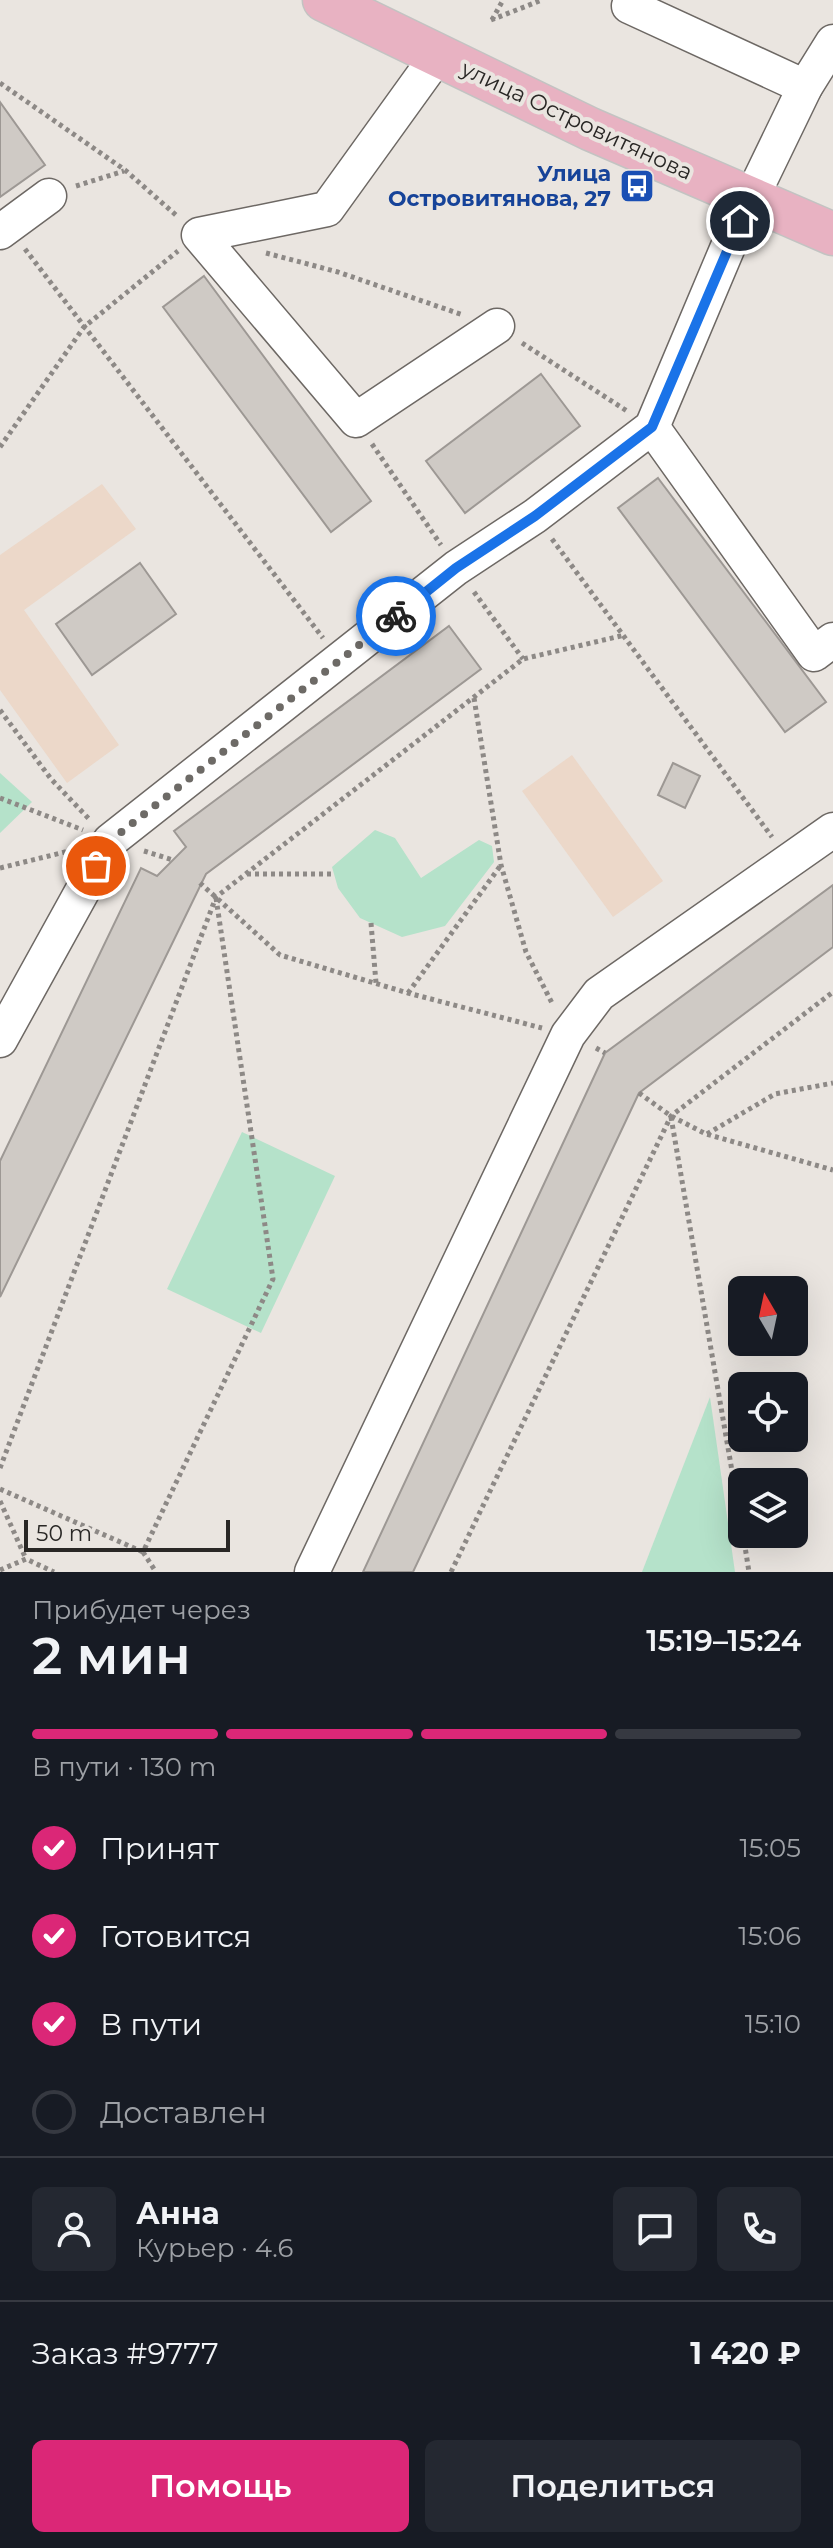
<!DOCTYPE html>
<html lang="ru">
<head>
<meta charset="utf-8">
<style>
  :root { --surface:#171b24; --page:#242831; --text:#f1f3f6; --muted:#9ea1a6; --line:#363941; --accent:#db2777 }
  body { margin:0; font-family:Montserrat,sans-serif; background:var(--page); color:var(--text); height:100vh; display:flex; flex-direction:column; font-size:30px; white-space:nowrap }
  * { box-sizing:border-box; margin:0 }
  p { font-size:26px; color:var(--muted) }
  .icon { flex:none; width:44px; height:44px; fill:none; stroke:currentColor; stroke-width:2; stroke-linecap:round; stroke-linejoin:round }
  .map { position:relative; height:1572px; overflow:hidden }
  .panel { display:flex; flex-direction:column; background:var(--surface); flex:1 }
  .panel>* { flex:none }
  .needle { width:52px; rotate:351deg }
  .buttons { position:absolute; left:728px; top:1276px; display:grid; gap:16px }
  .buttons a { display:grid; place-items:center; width:80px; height:80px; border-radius:12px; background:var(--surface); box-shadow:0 8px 32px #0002; font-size:40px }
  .scale { position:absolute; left:24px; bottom:20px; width:206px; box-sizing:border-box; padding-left:8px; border:4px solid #292725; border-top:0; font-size:22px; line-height:28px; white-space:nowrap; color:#292725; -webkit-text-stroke:6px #eae5e0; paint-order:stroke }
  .pin { position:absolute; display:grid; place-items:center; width:68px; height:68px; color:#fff; margin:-34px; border:4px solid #fff; border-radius:50%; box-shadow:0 2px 8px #0007 }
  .courier { position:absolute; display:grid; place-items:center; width:80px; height:80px; margin:-40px; border:6px solid #1a73e8; border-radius:50%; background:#fff; color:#222; box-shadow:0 2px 10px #0007 }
  .overview em { font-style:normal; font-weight:600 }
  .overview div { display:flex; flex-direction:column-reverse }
  .overview { display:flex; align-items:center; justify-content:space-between; height:136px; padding:0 32px }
  h1 { font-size:52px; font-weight:600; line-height:60px }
  .bar { display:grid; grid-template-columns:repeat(4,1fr); gap:12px 8px; align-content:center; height:96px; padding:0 32px }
  .bar i { height:10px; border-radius:6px; background:var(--line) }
  .bar .current { background:var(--accent) }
  .bar p { grid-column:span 4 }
  .line { display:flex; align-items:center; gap:20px; padding:0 32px; border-top:2px solid var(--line) }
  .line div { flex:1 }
  .round { display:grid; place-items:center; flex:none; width:84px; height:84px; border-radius:12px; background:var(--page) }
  ol { padding:0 32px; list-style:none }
  li { display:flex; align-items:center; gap:24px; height:88px }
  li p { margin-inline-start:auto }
  li .icon { padding:8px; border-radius:50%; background:var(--accent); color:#fff; stroke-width:4 }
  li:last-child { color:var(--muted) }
  li i { width:44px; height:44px; border:4px solid var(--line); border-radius:50% }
  .primary-button { display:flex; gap:16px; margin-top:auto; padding:16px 32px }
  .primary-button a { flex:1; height:92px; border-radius:12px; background:var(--accent); color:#fff; font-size:32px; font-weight:600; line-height:92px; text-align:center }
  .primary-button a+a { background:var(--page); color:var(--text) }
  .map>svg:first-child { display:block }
</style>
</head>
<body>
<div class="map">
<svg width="833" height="1572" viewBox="0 0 833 1572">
  <rect width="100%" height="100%" fill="#eae5e0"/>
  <g fill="#ecd8c9">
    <path d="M102,484L136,529L24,610L119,745L67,783L0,690V555Z"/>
    <path d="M572,755L663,881L613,917L522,791Z"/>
  </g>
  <g fill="#b5e2ca">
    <path d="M0,773L32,802L0,833Z"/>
    <path d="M375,830L395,838L421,878L479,840L492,846L494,862L445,926L402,937L360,918L338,888L332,867Z"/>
    <path d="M242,1132L335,1176L261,1333L167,1289Z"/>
    <path d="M710,1397L735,1572H642Z"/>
  </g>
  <g fill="#cfcac5" stroke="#9d9894" stroke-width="2">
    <path d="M0,102L45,165L0,197Z"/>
    <path d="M204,276L371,501L331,532L163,307Z"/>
    <path d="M541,374L580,426L465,513L426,461Z"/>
    <path d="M658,478L826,702L785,732L618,508Z"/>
    <path d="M140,563L176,614L92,675L56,624Z"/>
    <path d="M449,626L481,669L206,874L0,1297V1161L141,868L157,876L186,847L174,831Z"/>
    <path d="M673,763L700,776L685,808L658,795Z"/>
    <path d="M833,885V947L639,1093L413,1572H363L605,1053Z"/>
  </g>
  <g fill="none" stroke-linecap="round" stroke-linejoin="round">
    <g stroke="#6d6864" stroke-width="37">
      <g id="minor">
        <path d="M629,6L805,87"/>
        <path d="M438,55L327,209L199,235L356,420L497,326"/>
        <path d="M0,232L49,196"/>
        <path d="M652,427L814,654L833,640"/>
        <path d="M0,1040L110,841L456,568L535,516L652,427L730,242L805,87L833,42"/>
        <path d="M312,1572L568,1035L599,994L833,830"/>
      </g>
    </g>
    <g stroke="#c3c3c2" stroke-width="45">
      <path id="major" d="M324,0L590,129L833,234"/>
    </g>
    <g stroke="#8d8986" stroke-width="5" stroke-dasharray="4 4" stroke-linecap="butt">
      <path d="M491,20L542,0"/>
      <path d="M492,20L503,0"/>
      <path d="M0,83L125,170L177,216"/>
      <path d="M76,186L124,171"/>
      <path d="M25,249L323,638"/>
      <path d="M266,253L338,272L463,315"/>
      <path d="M522,343L627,411"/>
      <path d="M372,444L441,545"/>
      <path d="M0,447L84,327L178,251"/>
      <path d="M552,539L772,837"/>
      <path d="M474,592L523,659"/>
      <path d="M474,698L501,865L526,952L553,1005"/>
      <path d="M0,710L51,779L90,820"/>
      <path d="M0,798L83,830"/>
      <path d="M144,851L173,860"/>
      <path d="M0,868L69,851"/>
      <path d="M247,874H334"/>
      <path d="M200,883L280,955L408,993L542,1028"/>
      <path d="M371,923L376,983"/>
      <path d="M408,993L501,865"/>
      <path d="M596,1048L605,1053"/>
      <path d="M639,1093L671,1116L706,1134L833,1170"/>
      <path d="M671,1117L742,1529"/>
      <path d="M707,1134L775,1094L833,1083"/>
      <path d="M0,1468L216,897L523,659L625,635"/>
      <path d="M0,1489L143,1552L273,1279L216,898"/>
      <path d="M0,1501L26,1559"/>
      <path d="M743,1534L749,1572"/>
      <path d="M143,1552L156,1572"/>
      <path d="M0,1570L26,1559L54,1572"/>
      <path d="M451,1572L671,1116L833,992"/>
    </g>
    <use href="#minor" stroke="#fff" stroke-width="34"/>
    <use href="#major" stroke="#e8b2c2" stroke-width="42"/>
  </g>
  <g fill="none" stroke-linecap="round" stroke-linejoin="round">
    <path stroke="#6d6a66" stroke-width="8" stroke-dasharray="0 14.4" d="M96,866L110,841L396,616"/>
    <path stroke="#1a73e8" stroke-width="10" d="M396,616L456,568L535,516L652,427L740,221"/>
  </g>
  <defs>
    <g id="bus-square" transform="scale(1.8)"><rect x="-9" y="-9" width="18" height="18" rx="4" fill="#1a4fb4" stroke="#eae5e0"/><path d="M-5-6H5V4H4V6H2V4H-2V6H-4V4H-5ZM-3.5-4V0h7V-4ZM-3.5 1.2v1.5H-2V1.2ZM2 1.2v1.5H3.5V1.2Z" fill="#fff"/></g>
  </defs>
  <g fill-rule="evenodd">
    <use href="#bus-square" x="637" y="186"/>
  </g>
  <g text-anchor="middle" stroke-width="8" stroke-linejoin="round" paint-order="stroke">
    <g font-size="22" fill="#292725" stroke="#eae5e0">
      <text transform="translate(577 120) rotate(25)" y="8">улица Островитянова</text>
    </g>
    <g font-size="22" font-weight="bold" fill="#164399" stroke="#eae5e0" text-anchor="end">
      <text x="611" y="181">Улица<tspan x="611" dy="25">Островитянова, 27</tspan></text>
    </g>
  </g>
</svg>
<div class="buttons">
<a><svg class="needle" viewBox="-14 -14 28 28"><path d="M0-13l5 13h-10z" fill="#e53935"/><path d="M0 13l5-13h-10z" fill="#9ea1a6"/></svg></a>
<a><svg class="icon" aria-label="locate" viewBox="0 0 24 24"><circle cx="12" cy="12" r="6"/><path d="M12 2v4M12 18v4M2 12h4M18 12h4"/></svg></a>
<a><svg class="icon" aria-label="layers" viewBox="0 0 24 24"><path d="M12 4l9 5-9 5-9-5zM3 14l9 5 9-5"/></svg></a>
</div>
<div class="scale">50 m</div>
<div class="pin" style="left:96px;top:866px;background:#ea580c"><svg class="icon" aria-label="bag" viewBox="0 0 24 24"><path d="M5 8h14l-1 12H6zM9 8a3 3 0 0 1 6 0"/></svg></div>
<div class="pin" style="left:740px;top:221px;background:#1f2937"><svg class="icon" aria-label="home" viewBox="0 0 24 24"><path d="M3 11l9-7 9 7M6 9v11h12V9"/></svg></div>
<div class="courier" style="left:396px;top:616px"><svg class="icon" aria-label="bike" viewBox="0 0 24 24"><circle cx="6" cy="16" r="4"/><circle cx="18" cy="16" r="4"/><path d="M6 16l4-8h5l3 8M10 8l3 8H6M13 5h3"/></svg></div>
</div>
<section class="panel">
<div class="overview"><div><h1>2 мин</h1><p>Прибудет через</p></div><em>15:19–15:24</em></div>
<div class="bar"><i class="current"></i><i class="current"></i><i class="current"></i><i></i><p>В пути · 130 m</p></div>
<ol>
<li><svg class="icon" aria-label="check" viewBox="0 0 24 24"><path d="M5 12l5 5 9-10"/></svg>Принят<p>15:05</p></li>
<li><svg class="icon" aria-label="check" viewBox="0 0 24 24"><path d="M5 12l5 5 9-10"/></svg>Готовится<p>15:06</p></li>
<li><svg class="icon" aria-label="check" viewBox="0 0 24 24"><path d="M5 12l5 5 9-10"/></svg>В пути<p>15:10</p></li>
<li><i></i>Доставлен</li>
</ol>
<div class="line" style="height:144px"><a class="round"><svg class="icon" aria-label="person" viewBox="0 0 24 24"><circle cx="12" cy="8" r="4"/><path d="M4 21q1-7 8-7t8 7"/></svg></a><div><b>Анна</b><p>Курьер · 4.6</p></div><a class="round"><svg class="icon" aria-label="chat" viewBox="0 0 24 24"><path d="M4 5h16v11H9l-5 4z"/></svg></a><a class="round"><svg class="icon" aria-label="phone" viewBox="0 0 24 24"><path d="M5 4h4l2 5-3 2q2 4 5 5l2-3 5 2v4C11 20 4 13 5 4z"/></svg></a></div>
<div class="line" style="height:104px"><div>Заказ #9777</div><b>1 420 ₽</b></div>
<div class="primary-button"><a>Помощь</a><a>Поделиться</a></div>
</section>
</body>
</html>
